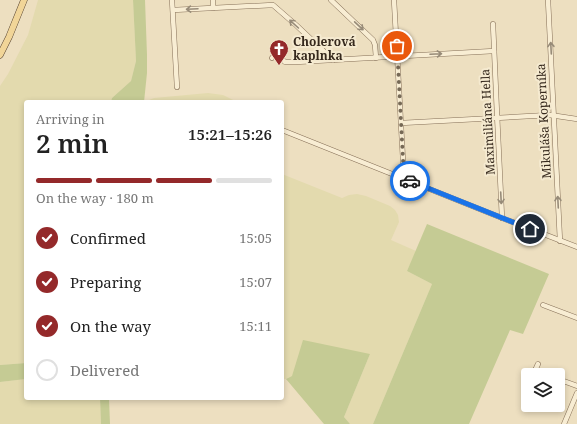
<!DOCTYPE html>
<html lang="en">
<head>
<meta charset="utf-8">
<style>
  :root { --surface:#fff; --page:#f6f6f6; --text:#222; --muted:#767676; --line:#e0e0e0; --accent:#94292a }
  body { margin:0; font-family:"Noto Serif",serif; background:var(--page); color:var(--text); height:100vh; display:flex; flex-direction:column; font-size:15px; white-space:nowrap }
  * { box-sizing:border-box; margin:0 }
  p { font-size:13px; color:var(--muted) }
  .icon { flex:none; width:22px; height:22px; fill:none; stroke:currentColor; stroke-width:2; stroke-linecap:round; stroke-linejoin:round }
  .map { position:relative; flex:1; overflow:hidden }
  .sheet { position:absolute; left:24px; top:100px; width:260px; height:300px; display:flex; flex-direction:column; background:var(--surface); border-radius:4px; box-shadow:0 2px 6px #0003 }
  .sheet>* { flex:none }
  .buttons { position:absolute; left:521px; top:368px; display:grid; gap:8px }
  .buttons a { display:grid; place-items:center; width:44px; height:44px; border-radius:4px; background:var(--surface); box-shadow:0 2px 6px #0003; font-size:20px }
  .pin { position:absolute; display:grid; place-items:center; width:34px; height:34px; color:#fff; margin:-17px; border:2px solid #fff; border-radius:50%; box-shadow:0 1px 4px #0007 }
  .courier { position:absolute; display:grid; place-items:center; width:40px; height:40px; margin:-20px; border:3px solid #1a73e8; border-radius:50%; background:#fff; color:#222; box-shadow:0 1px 5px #0007 }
  .summary em { font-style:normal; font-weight:600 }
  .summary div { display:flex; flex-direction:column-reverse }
  .summary { display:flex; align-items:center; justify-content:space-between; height:68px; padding:0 12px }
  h1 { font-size:26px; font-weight:600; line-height:30px }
  .bar { display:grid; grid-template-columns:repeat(4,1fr); gap:6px 4px; align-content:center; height:48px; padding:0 12px }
  .bar i { height:5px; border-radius:3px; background:var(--line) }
  .bar .on { background:var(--accent) }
  .bar p { grid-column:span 4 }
  ol { padding:0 12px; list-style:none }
  li { display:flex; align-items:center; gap:12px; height:44px }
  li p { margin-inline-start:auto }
  li .icon { padding:4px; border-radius:50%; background:var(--accent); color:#fff; stroke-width:4 }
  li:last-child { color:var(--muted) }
  li i { width:22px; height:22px; border:2px solid var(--line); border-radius:50% }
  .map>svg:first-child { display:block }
</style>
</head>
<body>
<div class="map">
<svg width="577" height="424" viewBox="0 0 577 424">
  <rect width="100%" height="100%" fill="#eddfc0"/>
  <g fill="#e3daae">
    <path d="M38,0H133L136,61L131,81L112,98L111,102H26V363L0,365V86L8,74L28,35Z"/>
    <path d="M208,93L223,95L237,102H144L154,98Z"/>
    <path d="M282,174L342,198L349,195L357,194L366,196L390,206L395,210L398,215L399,222L391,240L416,251L407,271L432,284L373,424H350L344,417L370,354L292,376L286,379H282Z"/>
    <path d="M26,379V398H100L101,424H0V382Z"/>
  </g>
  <g fill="#c5cb94">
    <path d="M133,0H145L147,55V73L144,102H111L112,98L131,81L136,61Z"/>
    <path d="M381,39H389L390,52L382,53Z"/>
    <path d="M427,224L549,274L523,334L510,330L469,424H373L432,284L407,271Z"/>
    <path d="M303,340L370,354L344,417L350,424H324L286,379L292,376Z"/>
    <path d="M26,363V379L0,382V365Z"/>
    <path d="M100,398H109L110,424H101Z"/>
  </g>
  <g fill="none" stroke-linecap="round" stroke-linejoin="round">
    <g stroke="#867058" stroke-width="5.5">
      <g id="minor">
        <path d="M172,0L177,87"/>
        <path d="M213,0V8"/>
        <path d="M331,0L373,40L375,45L376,58"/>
        <path d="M394,0L404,178"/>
        <path d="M548,0L560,241"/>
        <path d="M173,10L273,5L296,25L333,60"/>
        <path d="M493,24L497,114L502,218"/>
        <path d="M272,58L276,54L285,62H296L494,51"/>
        <path d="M401,123L550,115L577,119"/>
        <path d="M282,130L502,218L577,247"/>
        <path d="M543,305L577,318"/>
        <path d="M535,370L549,375"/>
        <path d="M533,375L538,364"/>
        <path d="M558,379L577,386"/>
        <path d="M564,424L577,393"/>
      </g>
    </g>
    <g stroke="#533f2d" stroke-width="7">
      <path id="major" d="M0,55L9,37L24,0"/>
    </g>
    <use href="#minor" stroke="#f8edd3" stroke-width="4.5"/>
    <use href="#major" stroke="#f1d598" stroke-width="6"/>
  </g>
  <defs><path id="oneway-shaft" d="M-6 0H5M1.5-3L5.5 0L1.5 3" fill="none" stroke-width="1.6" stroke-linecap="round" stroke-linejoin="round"/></defs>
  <g stroke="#978b78">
    <use href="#oneway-shaft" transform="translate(192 9) rotate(177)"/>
    <use href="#oneway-shaft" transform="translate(294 24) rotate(-138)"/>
    <use href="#oneway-shaft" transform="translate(359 26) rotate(43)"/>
    <use href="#oneway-shaft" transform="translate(551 48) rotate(-93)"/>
    <use href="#oneway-shaft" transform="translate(436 54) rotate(-3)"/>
    <use href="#oneway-shaft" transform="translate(501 198) rotate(87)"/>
    <use href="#oneway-shaft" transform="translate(558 202) rotate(-93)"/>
  </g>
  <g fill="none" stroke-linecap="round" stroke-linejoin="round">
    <path stroke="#766956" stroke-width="4" stroke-dasharray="0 7.2" d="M397,46L404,178L410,181"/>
    <path stroke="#1a73e8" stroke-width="5" d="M410,181L530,229"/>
  </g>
  <defs>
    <g id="church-pin" transform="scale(1)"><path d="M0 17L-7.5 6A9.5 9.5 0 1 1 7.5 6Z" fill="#94292a" stroke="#f5ead0"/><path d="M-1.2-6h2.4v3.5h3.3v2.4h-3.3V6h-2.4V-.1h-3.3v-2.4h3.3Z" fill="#fff"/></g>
  </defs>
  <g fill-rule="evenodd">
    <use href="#church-pin" x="279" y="49"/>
  </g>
  <g text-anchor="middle" stroke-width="4" stroke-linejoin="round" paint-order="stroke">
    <g font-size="12" font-weight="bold" fill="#36291d" stroke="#f5ead0" text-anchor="start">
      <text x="293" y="46">Cholerová<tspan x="293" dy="14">kaplnka</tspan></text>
    </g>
    <g font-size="12" fill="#36291d" stroke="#f5ead0">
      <text transform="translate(544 121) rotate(-93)" y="4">Mikuláša Koperníka</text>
      <text transform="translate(488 122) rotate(-93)" y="4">Maximiliána Hella</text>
    </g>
  </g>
</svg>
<div class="buttons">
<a><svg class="icon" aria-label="layers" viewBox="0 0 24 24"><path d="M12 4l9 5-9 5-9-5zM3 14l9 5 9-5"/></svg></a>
</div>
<div class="pin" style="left:397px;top:46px;background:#ea580c"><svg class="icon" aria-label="bag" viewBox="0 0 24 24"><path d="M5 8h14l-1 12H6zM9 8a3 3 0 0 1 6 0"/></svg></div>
<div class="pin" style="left:530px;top:229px;background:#1f2937"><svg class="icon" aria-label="home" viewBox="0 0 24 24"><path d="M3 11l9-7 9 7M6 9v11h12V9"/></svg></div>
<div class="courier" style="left:410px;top:181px"><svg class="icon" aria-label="car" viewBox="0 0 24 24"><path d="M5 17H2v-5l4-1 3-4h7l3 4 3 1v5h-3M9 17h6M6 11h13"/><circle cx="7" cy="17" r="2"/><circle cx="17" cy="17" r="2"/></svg></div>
<section class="sheet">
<div class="summary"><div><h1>2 min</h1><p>Arriving in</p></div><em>15:21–15:26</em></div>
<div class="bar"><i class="on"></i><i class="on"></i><i class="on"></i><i></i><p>On the way · 180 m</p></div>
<ol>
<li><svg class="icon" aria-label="check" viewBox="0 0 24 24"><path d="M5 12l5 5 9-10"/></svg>Confirmed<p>15:05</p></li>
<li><svg class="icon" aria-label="check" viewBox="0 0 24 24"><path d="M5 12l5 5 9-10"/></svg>Preparing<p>15:07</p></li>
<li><svg class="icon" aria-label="check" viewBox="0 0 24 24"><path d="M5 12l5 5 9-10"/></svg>On the way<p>15:11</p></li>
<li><i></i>Delivered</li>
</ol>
</section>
</div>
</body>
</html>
